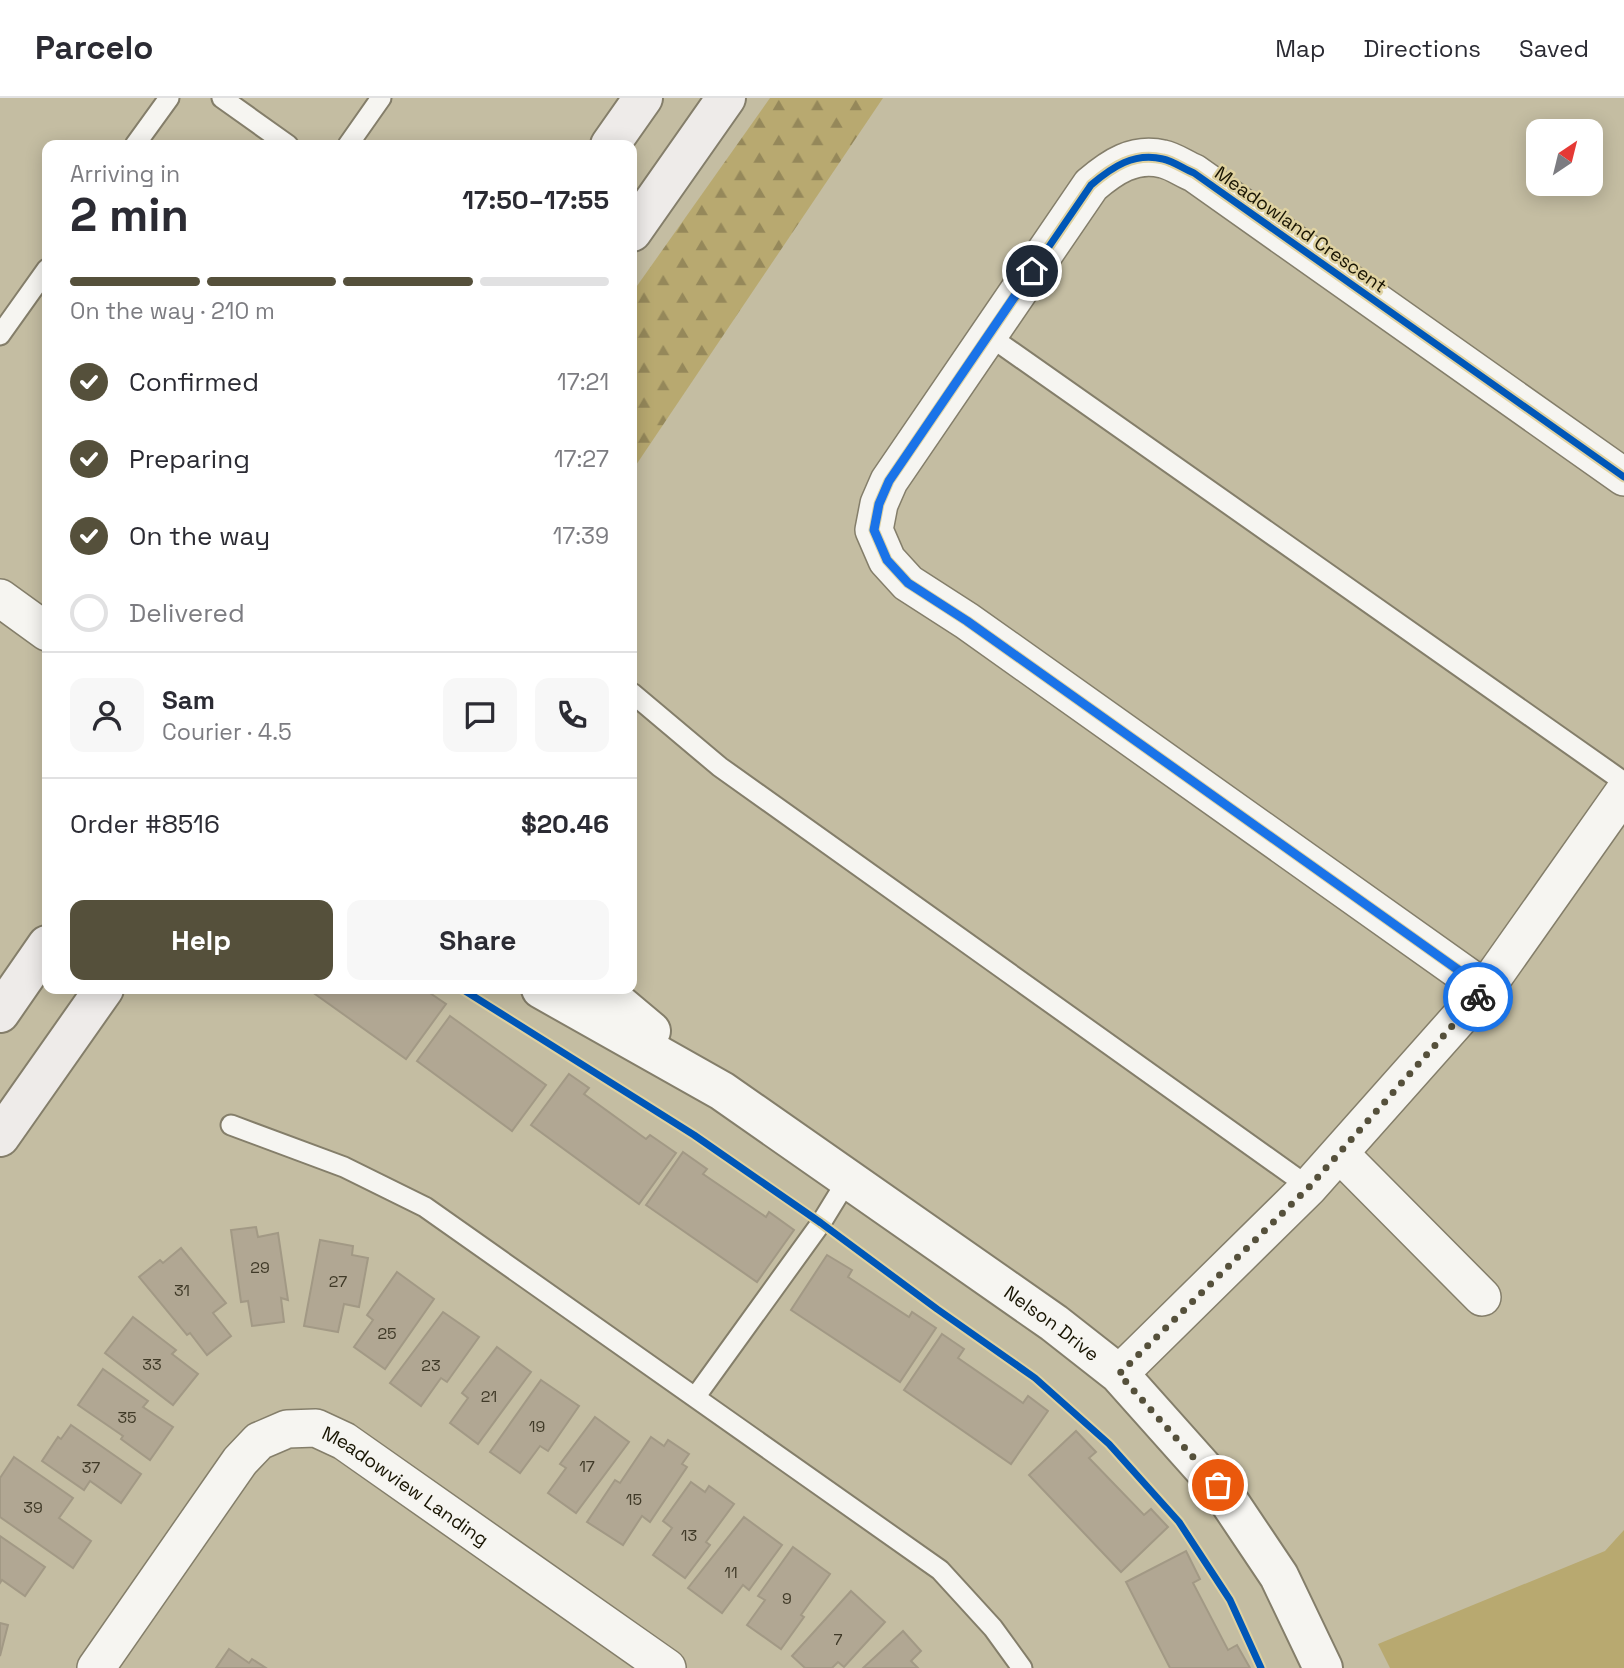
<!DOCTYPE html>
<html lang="en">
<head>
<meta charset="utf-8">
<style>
  :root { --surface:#fff; --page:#f7f7f7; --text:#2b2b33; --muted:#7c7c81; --line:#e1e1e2; --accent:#55503b }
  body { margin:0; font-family:"Space Grotesk",sans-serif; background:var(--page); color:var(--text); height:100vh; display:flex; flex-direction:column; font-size:26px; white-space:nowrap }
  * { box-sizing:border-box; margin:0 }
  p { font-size:23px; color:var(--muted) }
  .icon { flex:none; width:38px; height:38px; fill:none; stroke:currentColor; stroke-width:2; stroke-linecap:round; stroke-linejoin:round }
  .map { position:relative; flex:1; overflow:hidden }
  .side { position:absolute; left:42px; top:42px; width:595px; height:854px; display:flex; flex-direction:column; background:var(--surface); border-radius:14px; box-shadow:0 4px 18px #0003 }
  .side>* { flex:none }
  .needle { width:46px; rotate:35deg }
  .controls { position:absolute; left:1526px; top:21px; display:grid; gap:14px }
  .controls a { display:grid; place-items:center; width:77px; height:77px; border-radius:14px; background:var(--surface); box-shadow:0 4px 18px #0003; font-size:35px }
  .pin { position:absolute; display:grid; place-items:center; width:60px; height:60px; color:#fff; margin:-30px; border:4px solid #fff; border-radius:50%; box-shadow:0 2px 7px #0007 }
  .courier { position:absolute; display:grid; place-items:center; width:70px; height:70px; margin:-35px; border:5px solid #1a73e8; border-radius:50%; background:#fff; color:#222; box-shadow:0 2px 9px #0007 }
  .overview em { font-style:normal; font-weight:800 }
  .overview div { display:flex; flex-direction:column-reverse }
  .overview { display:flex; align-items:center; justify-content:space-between; height:119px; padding:0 28px }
  h1 { font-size:46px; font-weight:800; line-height:52px }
  .bar { display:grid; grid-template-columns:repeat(4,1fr); gap:10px 7px; align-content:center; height:84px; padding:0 28px }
  .bar i { height:9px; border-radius:5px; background:var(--line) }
  .bar .selected { background:var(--accent) }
  .bar p { grid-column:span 4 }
  .line { display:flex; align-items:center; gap:18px; padding:0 28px; border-top:2px solid var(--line) }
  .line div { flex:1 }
  .round { display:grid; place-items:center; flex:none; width:74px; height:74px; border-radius:14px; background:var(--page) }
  ol { padding:0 28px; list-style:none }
  li { display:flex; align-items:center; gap:21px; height:77px }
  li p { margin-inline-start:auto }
  li .icon { padding:7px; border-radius:50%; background:var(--accent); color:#fff; stroke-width:4 }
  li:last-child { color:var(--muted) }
  li i { width:38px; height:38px; border:4px solid var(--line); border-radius:50% }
  .cta { display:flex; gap:14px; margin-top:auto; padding:14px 28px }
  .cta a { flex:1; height:80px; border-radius:14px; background:var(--accent); color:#fff; font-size:28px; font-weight:800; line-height:80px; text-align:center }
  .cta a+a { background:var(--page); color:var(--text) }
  header { display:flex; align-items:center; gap:42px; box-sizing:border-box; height:98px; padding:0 35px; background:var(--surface); border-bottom:2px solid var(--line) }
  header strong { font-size:33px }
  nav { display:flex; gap:38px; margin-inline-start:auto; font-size:24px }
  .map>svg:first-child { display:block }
</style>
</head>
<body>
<header>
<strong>Parcelo</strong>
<nav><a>Map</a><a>Directions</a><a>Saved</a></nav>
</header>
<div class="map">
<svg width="1624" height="1570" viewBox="0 0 1624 1570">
  <defs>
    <pattern id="forest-firs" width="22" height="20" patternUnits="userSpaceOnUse" patternTransform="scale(1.75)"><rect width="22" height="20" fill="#b8a970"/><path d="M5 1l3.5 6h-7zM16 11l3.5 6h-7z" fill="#95885a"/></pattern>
  </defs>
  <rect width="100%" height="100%" fill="#c4bda2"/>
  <path fill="#b8a970" d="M1624,1432V1570H1390L1378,1546L1605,1453Z"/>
  <path fill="url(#forest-firs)" d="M770,0H883L632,373V195Z"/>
  <g fill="#b1a793" stroke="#a29985" stroke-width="2">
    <path d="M308,891H424L446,906L406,961Z"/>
    <path d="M450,918L546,987L512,1033L417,963Z"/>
    <path d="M569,976L589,990L584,996L646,1041L650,1037L676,1055L639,1106L531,1027Z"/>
    <path d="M683,1054L707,1071L703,1076L766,1119L769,1114L794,1132L757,1184L646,1107Z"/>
    <path d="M256,1129L258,1139L278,1135L288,1202L281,1200L284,1224L252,1228L248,1203L241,1204L231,1132Z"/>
    <path d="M320,1142L353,1148L352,1157L368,1160L359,1209L344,1206L338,1234L304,1228Z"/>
    <path d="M181,1150L226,1205L213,1215L231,1238L207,1257L190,1235L187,1237L139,1179L160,1162L163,1165Z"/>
    <path d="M827,1157L852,1172L848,1179L909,1219L912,1214L936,1230L900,1284L791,1212Z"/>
    <path d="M397,1174L434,1201L385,1271L354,1249L373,1222L367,1217Z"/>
    <path d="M443,1214L479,1239L447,1284L441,1280L421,1308L390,1285Z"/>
    <path d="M133,1219L176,1252L172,1256L198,1276L173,1307L105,1255Z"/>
    <path d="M942,1236L964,1251L958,1260L1023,1305L1028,1298L1048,1313L1011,1366L904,1292Z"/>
    <path d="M497,1249L531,1274L478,1346L450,1325L468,1300L462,1295Z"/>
    <path d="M103,1271L148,1303L143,1309L173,1329L150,1362L121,1341L123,1338L78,1307Z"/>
    <path d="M541,1282L579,1308L548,1353L540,1348L520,1375L490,1354Z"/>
    <path d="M595,1319L629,1344L576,1415L548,1395L566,1370L560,1366Z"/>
    <path d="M71,1327L141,1376L121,1405L90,1383L84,1392L42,1363L58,1339L61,1341Z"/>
    <path d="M1076,1333L1096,1354L1089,1360L1144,1417L1151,1411L1168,1429L1121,1474L1029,1377Z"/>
    <path d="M651,1339L664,1348L668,1342L689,1356L682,1366L687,1369L650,1424L642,1418L623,1447L587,1424L615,1382L620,1385Z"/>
    <path d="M14,1359L73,1400L59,1420L91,1443L73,1470L0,1419V1380Z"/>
    <path d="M691,1384L705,1394L709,1388L734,1406L706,1444L710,1447L685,1480L653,1457L672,1430L663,1423Z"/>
    <path d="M744,1419L782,1447L749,1492L743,1487L722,1515L688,1490Z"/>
    <path d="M0,1438L45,1469L25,1498L2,1482L0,1485Z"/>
    <path d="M793,1449L830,1476L801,1517L804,1519L781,1551L747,1527L765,1502L758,1498Z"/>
    <path d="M1186,1453L1200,1481L1193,1485L1228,1552L1237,1547L1250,1570H1170L1126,1484Z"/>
    <path d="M851,1493L885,1524L844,1569L838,1564L832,1570H805L792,1558Z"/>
    <path d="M0,1525L8,1527L0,1558Z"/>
    <path d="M903,1533L921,1553L911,1563L918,1570H863Z"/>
    <path d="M229,1551L249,1565L252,1561L266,1570H216Z"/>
  </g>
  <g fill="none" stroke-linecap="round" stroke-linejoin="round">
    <g stroke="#847e6a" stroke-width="23">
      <g id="service">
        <path d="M222,0L288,47"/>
        <path d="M135,47L169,0"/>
        <path d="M348,47L381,0"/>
        <path d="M0,237L47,171"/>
        <path d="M988,237L1624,684"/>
        <path d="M632,595L720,669L1309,1089"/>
        <path d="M231,1027L344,1069L425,1109L940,1472L993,1530L1022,1570"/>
        <path d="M696,1298L821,1125L848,1081"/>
      </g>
    </g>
    <g stroke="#847e6a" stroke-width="40">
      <g id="minor">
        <path d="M0,500L47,534"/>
        <path d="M1485,891L967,523L908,485L887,462L874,432L879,406L889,383L1091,87C1112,69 1134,54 1163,61C1173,63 1184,71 1194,75L1624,379"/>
        <path d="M1340,1056L1482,1199"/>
        <path d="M1119,1276L1309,1089L1485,891L1624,694"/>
        <path id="s1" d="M96,1570L240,1363L259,1343L287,1331L316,1330L344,1343L667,1570"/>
      </g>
    </g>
    <g stroke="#847e6a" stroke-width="42">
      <g id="tertiary">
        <path id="s2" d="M541,891L722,993L1054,1225L1119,1276L1218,1387L1279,1478L1323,1570"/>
        <path d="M601,891L651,933"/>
      </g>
    </g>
    <g stroke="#847e6a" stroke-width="42">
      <g id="secondary">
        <path d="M610,47L643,0"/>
        <path d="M632,134L726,0"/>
        <path d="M0,915L47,847"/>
        <path d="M0,1039L104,891"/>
      </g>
    </g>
    <use href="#service" stroke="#f6f5f1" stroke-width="19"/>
    <use href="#minor" stroke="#f6f5f1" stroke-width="37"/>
    <use href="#tertiary" stroke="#f6f5f1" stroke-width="38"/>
    <use href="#secondary" stroke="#eeebe9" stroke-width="38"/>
    <g stroke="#dfd2a1" stroke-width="11">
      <g id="cycleway">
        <path d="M462,891L694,1037L821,1125L937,1211L1035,1280L1109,1346L1179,1424L1230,1502L1261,1570"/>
        <path d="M1485,891L967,523L908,485L887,462L874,432L879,406L889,383L1091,87C1112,69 1134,54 1163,61C1173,63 1184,71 1194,75L1624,379"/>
      </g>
    </g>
    <use href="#cycleway" stroke="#0057b8" stroke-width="7"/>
  </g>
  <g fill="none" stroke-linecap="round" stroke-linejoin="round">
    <path stroke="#55503b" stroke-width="7" stroke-dasharray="0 12.6" d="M1218,1387L1119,1276L1309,1089L1478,899"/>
    <path stroke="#1a73e8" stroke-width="9" d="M1032,173L889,383L879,406L874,432L887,462L908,485L967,523L1485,891L1478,899"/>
  </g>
  <g text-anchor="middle" stroke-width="5" stroke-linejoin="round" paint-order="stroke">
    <g font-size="16" fill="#403a28">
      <text x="260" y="1175">29</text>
      <text x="338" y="1189">27</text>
      <text x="182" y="1198">31</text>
      <text x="387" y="1241">25</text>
      <text x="152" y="1272">33</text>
      <text x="431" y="1273">23</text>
      <text x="489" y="1304">21</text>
      <text x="127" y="1325">35</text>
      <text x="537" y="1334">19</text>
      <text x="587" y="1374">17</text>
      <text x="91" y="1375">37</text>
      <text x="634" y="1407">15</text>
      <text x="33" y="1415">39</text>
      <text x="689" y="1443">13</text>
      <text x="731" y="1480">11</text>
      <text x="787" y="1506">9</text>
      <text x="838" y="1547">7</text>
    </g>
    <g font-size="19" fill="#191503" stroke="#dfd2a1">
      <text transform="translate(1301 131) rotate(35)" y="7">Meadowland Crescent</text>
      <text dy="7" stroke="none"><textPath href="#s2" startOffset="611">Nelson Drive</textPath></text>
      <text dy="7" stroke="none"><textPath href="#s1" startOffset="446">Meadowview Landing</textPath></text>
    </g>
  </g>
</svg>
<div class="controls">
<a><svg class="needle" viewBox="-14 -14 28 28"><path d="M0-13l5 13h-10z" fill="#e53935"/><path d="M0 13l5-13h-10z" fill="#7c7c81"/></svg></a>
</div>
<div class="pin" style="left:1218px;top:1387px;background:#ea580c"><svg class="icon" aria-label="bag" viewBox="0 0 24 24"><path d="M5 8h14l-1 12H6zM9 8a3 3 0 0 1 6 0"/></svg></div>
<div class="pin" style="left:1032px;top:173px;background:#1f2937"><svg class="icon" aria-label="home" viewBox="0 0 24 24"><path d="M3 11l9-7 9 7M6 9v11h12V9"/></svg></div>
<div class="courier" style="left:1478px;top:899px"><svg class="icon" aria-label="bike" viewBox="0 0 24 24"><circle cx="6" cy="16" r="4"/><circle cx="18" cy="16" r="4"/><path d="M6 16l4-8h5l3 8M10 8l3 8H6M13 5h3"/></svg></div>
<section class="side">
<div class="overview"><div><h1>2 min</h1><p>Arriving in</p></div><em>17:50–17:55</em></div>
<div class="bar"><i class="selected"></i><i class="selected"></i><i class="selected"></i><i></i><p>On the way · 210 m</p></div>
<ol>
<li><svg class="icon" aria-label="check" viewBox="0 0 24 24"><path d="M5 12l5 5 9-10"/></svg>Confirmed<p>17:21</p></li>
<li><svg class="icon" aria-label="check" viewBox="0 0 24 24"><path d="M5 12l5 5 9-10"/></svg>Preparing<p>17:27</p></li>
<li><svg class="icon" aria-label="check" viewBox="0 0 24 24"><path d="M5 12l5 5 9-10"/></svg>On the way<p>17:39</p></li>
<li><i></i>Delivered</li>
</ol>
<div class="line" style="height:126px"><a class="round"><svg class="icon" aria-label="person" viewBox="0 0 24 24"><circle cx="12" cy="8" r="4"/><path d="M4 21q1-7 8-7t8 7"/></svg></a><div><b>Sam</b><p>Courier · 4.5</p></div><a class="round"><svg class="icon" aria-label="chat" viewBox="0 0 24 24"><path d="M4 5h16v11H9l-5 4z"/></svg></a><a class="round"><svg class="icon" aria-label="phone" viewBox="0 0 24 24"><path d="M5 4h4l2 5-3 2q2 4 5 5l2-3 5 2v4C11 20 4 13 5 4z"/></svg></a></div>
<div class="line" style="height:91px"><div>Order #8516</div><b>$20.46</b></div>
<div class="cta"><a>Help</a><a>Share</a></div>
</section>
</div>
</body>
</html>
